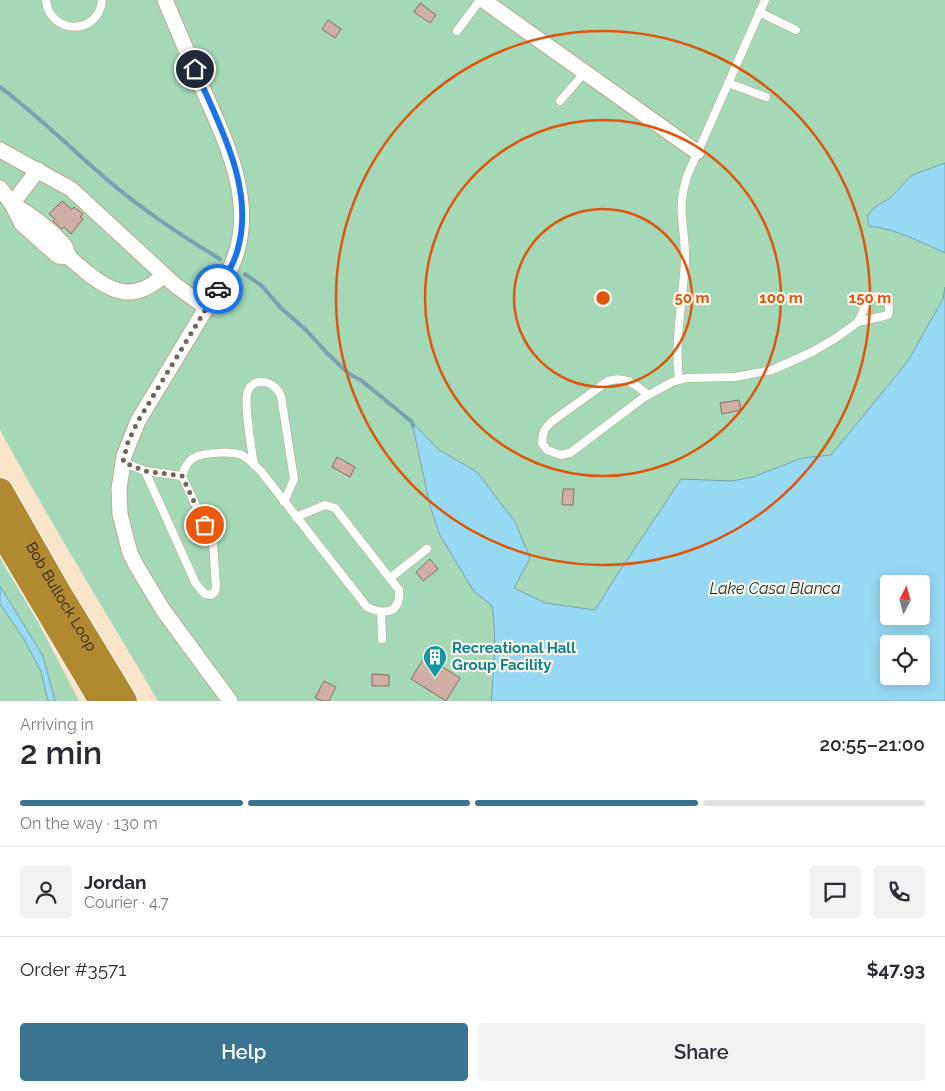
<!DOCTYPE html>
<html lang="en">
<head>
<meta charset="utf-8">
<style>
  :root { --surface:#fff; --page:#f2f2f3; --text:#2b2b33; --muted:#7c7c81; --line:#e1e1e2; --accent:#3b748e }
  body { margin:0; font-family:Raleway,sans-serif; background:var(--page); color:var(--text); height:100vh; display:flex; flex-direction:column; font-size:19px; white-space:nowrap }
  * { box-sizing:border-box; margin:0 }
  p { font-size:16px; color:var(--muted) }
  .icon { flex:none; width:28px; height:28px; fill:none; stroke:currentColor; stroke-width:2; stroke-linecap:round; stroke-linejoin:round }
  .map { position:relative; height:701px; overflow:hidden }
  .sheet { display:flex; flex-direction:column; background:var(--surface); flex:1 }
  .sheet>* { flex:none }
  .needle { width:32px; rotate:6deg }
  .fabs { position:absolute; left:880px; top:575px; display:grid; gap:10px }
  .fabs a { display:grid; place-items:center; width:50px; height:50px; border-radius:5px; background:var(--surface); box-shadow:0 2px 12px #0003; font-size:25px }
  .pin { position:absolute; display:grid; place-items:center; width:42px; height:42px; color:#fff; margin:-21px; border:2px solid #fff; border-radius:50%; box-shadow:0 1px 5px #0007 }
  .courier { position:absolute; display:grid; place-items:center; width:50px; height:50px; margin:-25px; border:4px solid #1a73e8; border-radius:50%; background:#fff; color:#222; box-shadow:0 1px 6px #0007 }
  .summary em { font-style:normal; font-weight:600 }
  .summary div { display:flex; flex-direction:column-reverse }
  .summary { display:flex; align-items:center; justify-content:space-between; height:85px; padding:0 20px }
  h1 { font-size:32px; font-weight:600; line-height:38px }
  .bar { display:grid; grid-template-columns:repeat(4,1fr); gap:8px 5px; align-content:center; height:60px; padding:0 20px }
  .bar i { height:6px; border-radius:4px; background:var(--line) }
  .bar .on { background:var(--accent) }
  .bar p { grid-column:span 4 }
  .line { display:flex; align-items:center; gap:12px; padding:0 20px; border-top:1px solid var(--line) }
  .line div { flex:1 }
  .round { display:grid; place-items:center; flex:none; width:52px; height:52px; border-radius:5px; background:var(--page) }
  .cta { display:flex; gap:10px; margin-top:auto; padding:10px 20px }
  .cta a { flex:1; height:58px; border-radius:5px; background:var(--accent); color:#fff; font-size:20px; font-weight:600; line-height:58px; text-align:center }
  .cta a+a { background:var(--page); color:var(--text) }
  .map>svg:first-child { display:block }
</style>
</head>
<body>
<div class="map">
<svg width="945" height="701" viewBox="0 0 945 701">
  <rect width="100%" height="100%" fill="#fae5ca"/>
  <g fill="#a5d8b7" fill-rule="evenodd">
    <path d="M0,0H945V701H158C105,611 50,522 0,430ZM889,584H921V616H889ZM889,644H921V676H889Z"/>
    <path d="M0,558L38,622L79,701H0Z"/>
  </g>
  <g fill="#97d9f2" stroke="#76a2b1" fill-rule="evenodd">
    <path d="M945,163V253C921,242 896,229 869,226L867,216L874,208L890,198L912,175Z"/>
    <path d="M945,287V701H491C494,669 497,637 492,606L473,590L440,535L430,506L412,422L439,450L477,472L515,522L530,558L514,588L545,603L595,610C622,565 653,523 681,479L732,481L753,477L802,458L831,455L908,361L943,299ZM889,584H921V616H889ZM889,644H921V676H889Z"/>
    <path d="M0,586L43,656L55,701H48L41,672L24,639L0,604Z"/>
  </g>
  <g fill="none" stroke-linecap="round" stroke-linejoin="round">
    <g stroke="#76a2b1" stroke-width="4">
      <path d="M0,87C39,116 73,151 110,182C144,211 182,236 220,259"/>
      <path d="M245,274L262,286L281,308L306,330L327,353L348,373L362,381L412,422L413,426"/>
    </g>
  </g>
  <g fill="#cfaea4" stroke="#8b6c63">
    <path d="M420,3L436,15L430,23L414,12Z"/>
    <path d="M328,20L341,29L335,38L322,29Z"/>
    <path d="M62,201L72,209L74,207L83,214L80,217L83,219L71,234L64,227L62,229L53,221L55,219L49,214Z"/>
    <path d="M739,400L741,410L722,414L720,403Z"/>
    <path d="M337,457L355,467L350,477L332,467Z"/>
    <path d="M563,489H574L573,505H562Z"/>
    <path d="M430,559L438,569L423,581L416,572Z"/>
    <path d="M425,656L460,678L446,701L411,679Z"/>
    <path d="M372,674L389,675V686H372Z"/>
    <path d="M324,681L336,687L329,701H322L315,698Z"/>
  </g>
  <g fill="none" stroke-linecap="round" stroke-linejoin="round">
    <g stroke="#bea990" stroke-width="9">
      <g id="lane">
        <path d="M46,0C49,35 99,36 102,0"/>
        <path d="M759,12L796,30"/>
        <path d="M457,31L480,0"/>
        <path d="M728,83L766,97"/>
        <path d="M560,101L585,72"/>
        <path d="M679,379C674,344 683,298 685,261C686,227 675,209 688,174L765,0"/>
        <path d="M648,395C636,385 625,375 608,381L551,422L545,429L543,434L542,443L547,450L561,455L570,453L643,398L672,382L687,378L735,377L772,370L812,352L836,338L858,322L888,315C892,305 884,291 872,298C865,302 862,315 858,322"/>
        <path d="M123,462L145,471L196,584L205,594L211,595L215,592L216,587L213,542L182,476C184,470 186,463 192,459C201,452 231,451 242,455C248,458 254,465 260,470L367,607C384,615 401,614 399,590L335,508L325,505L296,517"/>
        <path d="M254,465C252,451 243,401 248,391C256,374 276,383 281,396L294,479L284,502"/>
        <path d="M145,471L182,476"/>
        <path d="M390,578L427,549"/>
        <path d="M381,612L382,639"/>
      </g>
    </g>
    <g stroke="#bea990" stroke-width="17">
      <g id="street">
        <path d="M165,0C178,31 191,61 204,92C228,146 258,208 231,267L138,421L124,456L119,489L120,514L123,526L130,553L136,565L163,610L230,701"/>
        <path d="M483,0L697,152"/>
        <path d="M0,150L71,189L175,285L207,308"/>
        <path d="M0,188L12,204L22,224L58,256L69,257"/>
        <path d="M12,204C30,214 51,230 64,245C67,249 67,255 71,259C75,263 81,267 85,271C113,294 135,302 164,275"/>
        <path d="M12,204L38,170"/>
      </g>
    </g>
    <g stroke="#fff" stroke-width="28">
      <g id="highway">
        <path id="s1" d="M0,491L56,589L124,701"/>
        <path d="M0,529L102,701"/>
      </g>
    </g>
    <use href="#lane" stroke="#fff" stroke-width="8"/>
    <use href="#street" stroke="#fff" stroke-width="15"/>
    <use href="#highway" stroke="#b08931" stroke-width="26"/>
  </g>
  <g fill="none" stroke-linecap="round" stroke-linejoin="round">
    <path stroke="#726656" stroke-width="5" stroke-dasharray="0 9" d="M205,525L182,476L145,471L123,462L128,442L138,421L218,289"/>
    <path stroke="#1a73e8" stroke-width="6" d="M195,69C218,123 255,187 238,248C235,262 226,276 218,289"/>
  </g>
  <g fill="none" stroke="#de560d" stroke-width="2.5">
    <circle cx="603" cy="298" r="89"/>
    <circle cx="603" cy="298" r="178"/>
    <circle cx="603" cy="298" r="267"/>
  </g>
  <defs>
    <g id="building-pin" transform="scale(1.25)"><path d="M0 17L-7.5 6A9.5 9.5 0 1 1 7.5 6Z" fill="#0f9aa8" stroke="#fdf4ea"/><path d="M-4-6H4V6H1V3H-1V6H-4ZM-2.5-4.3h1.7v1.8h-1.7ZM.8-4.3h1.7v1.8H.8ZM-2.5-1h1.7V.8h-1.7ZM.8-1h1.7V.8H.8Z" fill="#fff"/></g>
  </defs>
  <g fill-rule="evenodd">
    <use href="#building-pin" x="435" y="657"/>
  </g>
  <g text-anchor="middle" stroke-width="4.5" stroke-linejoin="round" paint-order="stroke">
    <g font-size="15" fill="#292218" stroke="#fdf4ea">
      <text dy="5" stroke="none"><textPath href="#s1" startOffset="122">Bob Bullock Loop</textPath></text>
    </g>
    <g font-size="15" font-weight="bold" fill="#0d838f" stroke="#fdf4ea" text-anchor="start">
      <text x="452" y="653">Recreational Hall<tspan x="452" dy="17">Group Facility</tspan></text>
    </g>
    <g font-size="16" font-style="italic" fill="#0d2d38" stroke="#fdf4ea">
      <text x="775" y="594">Lake Casa Blanca</text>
    </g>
  </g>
  <circle cx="603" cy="298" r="8" fill="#de560d" stroke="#fdf4ea" stroke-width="2.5"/>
  <g font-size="15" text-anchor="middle" font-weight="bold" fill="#de560d" stroke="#fdf4ea" stroke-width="4.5" stroke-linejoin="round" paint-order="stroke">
    <text x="692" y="303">50 m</text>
    <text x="781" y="303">100 m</text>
    <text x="870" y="303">150 m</text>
  </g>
</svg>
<div class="fabs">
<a><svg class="needle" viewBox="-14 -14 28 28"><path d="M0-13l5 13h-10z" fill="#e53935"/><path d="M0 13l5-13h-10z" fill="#7c7c81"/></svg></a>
<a><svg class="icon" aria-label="locate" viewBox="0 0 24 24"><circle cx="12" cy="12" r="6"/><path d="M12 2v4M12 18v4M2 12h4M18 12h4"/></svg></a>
</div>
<div class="pin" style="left:205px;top:525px;background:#ea580c"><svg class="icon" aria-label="bag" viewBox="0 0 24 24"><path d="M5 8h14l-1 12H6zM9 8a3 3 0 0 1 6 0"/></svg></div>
<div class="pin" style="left:195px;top:69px;background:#1f2937"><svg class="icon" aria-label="home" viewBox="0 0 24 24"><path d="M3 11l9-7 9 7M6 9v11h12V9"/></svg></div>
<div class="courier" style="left:218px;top:289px"><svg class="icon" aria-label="car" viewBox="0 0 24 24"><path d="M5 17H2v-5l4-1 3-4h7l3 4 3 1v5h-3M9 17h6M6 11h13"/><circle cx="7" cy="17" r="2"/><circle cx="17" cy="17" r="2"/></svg></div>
</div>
<section class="sheet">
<div class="summary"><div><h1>2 min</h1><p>Arriving in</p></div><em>20:55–21:00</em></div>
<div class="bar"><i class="on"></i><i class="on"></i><i class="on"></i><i></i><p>On the way · 130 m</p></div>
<div class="line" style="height:90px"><a class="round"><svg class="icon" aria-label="person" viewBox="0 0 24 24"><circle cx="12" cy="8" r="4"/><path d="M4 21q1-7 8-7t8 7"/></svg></a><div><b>Jordan</b><p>Courier · 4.7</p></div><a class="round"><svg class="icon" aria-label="chat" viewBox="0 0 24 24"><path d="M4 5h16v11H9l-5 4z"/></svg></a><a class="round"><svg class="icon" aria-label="phone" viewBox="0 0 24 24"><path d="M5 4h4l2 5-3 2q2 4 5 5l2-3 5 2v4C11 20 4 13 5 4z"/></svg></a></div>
<div class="line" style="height:65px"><div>Order #3571</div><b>$47.93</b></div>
<div class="cta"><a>Help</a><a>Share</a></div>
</section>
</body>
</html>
